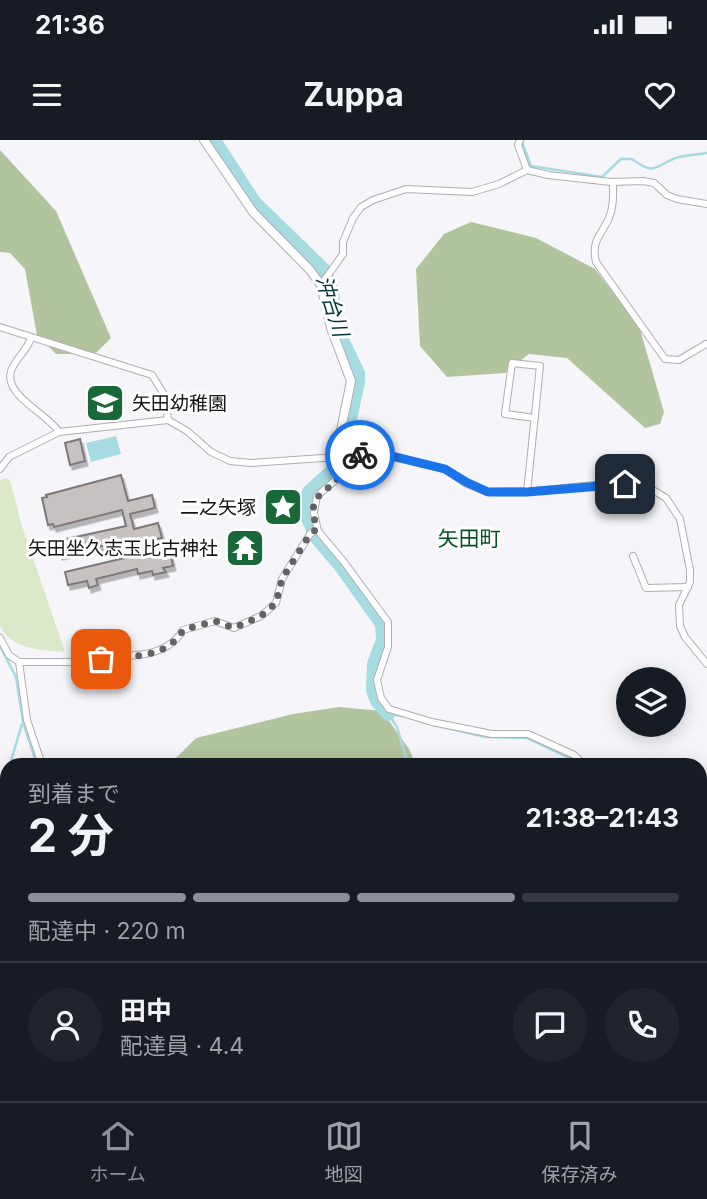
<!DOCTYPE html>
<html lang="ja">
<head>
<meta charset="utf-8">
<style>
  :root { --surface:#171b24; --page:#20242c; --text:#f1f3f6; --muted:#9ea1a6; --line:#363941; --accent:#8c9099 }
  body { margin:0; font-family:Inter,"Noto Sans JP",sans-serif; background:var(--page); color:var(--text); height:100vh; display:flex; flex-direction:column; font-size:26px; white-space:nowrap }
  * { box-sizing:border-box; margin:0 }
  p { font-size:23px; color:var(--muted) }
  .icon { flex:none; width:38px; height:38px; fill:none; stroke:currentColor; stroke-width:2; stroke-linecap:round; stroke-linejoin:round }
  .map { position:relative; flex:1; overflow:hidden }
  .panel { position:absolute; left:0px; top:618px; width:707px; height:345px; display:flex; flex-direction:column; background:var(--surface); border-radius:21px 21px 0 0; box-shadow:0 4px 18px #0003 }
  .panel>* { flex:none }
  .fabs { position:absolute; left:616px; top:527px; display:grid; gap:14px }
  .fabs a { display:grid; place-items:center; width:70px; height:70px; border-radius:50%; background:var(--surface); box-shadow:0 4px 18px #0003; font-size:35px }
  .pin { position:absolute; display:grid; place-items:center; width:60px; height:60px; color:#fff; margin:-30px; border-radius:14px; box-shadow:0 4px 10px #0006 }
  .courier { position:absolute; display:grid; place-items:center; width:70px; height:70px; margin:-35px; border:5px solid #1a73e8; border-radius:50%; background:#fff; color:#222; box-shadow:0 2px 9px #0007 }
  .overview em { font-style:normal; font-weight:700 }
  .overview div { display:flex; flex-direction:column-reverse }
  .overview { display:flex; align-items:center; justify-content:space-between; height:119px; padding:0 28px }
  h1 { font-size:46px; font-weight:700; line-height:52px }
  .bar { display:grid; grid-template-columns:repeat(4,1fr); gap:10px 7px; align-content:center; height:84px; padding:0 28px }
  .bar i { height:9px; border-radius:5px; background:var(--line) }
  .bar .active { background:var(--accent) }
  .bar p { grid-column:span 4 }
  .line { display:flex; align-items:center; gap:18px; padding:0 28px; border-top:2px solid var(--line) }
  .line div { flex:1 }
  .round { display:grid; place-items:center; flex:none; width:74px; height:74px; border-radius:37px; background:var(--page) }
  .status { display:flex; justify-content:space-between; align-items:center; height:49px; padding:0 35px; background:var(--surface); direction:ltr }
  .status svg { height:19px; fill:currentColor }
  header { display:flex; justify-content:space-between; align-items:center; height:91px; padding:0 28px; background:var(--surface); font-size:32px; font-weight:700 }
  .tab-bar { display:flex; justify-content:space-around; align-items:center; height:98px; border-top:2px solid var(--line); background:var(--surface); font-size:19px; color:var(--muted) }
  .tab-bar a { display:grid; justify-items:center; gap:4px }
  .tab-bar .active { color:var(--accent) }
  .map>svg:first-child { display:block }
</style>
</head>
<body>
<div class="status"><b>21:36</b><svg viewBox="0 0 49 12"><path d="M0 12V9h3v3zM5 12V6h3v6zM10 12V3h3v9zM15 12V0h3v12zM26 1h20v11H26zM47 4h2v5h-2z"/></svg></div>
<header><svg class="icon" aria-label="menu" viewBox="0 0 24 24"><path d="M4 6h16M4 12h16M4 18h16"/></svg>Zuppa<svg class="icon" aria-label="heart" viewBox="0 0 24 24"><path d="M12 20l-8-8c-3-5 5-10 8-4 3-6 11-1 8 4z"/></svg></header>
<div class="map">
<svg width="707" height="961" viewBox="0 0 707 961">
  <defs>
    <filter id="shadow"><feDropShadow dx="2.5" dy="4.5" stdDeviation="0" flood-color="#0004"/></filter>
  </defs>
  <rect width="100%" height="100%" fill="#f5f5fa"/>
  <g fill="#dbe9ca">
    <path d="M6,338L10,340L21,383L65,512C41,510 12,510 0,486V340Z"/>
    <path d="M0,736L7,743V956H192L197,961H0Z"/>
  </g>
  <g fill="#b2c49d">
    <path d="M0,10L56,71L111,198L95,214H56L37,195L25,129L10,113L0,112Z"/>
    <path d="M471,82L536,98L595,129L639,186L664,272L660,284L645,288L567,218L529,214L505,233L447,237L420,206L416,129L444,94Z"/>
    <path d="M339,567L382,571L409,609L416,625H169L196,598L293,574Z"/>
    <path d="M0,844L7,845V953L0,958Z"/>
    <path d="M376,956H518L523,961H384Z"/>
  </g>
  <path fill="#a6dce1" d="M116,296L121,314L91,322L86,303Z"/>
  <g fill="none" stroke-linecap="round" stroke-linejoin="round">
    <g stroke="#a6dce1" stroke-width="2.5">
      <path d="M522,2L531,26L602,37L621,19H632C654,35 653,28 673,19C683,15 696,15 707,13"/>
      <path d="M0,506L16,537L23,582L37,625"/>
      <path d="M388,574L402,576"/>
      <path d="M389,575L397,587L407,621"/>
      <path d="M422,582L486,597L527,598L576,621"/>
      <path d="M10,624L22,584"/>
      <path d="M0,732L7,739"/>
      <path d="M121,956V961"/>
    </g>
    <path stroke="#a6dce1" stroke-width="14" d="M214,0L254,62L325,131L333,154L332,169L337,189L358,233V241L341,323L309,352L307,361L308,378L316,397L340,425L382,484L383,500L374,524L373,550L377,561L388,574"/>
  </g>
  <g fill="#c7c2c1" stroke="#7e7978" stroke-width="2" filter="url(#shadow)">
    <path d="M80,299L85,321L70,325L65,303Z"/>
    <path d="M121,335L128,361L152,355L155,368L130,374L134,389L158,383L162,398L156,399L159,415L170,412L173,426L163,428L166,432L153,435L152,431L138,434L137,429L96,439L98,445L89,448L87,441L68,445L65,432L133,416L129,400L60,415L57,401L126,386L122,370L54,387L53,384L48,385L42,358L47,357L46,355Z"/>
  </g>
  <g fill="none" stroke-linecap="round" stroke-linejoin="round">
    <g stroke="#aeaeb2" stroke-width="8">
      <g id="minor">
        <path d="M520,0L518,5L527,30"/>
        <path d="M613,42C613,54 614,66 609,78C601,96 591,100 596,122L665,219L679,220L706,204"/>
        <path d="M321,145L343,114V102L353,78L361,67L373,60L406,49L472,52L499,44L527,30L548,35L611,42L643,41L654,43L667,55L677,59L707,64"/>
        <path d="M0,187L152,235L165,256L168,280"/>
        <path d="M31,198C27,211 15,219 11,231C3,255 48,274 59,292"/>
        <path d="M336,315L339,337L317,356L314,373L318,391L344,422L388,482V507L377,540L381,558L389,569L432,582L492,594H528L574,615L585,625"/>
        <path d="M0,329L9,317L59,292L168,280L187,291L211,312L230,321L251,323L380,314L445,329L465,343L488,352L534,351L615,343L640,346L653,350L666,358L680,379L690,430V442L679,465L680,486L685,497L707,524"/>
        <path d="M527,352L540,226L512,223L505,274L535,278"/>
        <path d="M633,416L646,448L688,447"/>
        <path d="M0,498L9,515L19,522H77L145,514C161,511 175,504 183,490L215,481L234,488L261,476L276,463L282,439L310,394L317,389"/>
        <path d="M19,522L27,580L42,625"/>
        <path d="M700,741L707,735"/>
        <path d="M700,771L707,774"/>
        <path d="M266,956L270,961"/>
        <path d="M653,956L668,961"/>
      </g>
    </g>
    <g stroke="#aeaeb2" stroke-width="10">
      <g id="tertiary">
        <path d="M204,0L253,72L310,130L321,145L331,188L351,241L336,315"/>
        <path d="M0,649L7,650"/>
      </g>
    </g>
    <use href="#minor" stroke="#fff" stroke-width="6"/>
    <use href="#tertiary" stroke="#fff" stroke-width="8"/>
  </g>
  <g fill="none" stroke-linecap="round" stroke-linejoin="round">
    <path stroke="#636365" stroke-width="7" stroke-dasharray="0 12.6" d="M101,519C130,516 167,519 183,490L215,481L234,488L261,476L276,463L282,439L310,394L317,389C306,353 322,358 339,337L336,316L360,315"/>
    <path stroke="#1a73e8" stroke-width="9" d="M360,315L392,316L445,329L466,342L488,352H527L625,344"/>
  </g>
  <defs>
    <g id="school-square" transform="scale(2.0125)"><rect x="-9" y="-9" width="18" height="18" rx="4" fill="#196838" stroke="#fff"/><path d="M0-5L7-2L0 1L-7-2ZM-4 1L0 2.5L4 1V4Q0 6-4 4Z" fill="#fff"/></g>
    <g id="sight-square" transform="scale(2.0125)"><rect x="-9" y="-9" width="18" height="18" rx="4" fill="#196838" stroke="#fff"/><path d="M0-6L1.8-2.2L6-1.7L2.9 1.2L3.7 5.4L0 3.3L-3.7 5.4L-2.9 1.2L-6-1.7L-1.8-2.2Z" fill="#fff"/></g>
    <g id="temple-square" transform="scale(2.0125)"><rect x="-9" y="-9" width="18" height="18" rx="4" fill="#196838" stroke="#fff"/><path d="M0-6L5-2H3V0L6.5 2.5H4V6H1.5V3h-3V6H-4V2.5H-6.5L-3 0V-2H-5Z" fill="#fff"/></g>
  </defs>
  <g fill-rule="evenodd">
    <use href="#school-square" x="105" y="263"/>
    <use href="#sight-square" x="283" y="367"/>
    <use href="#temple-square" x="245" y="408"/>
  </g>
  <g text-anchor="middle" stroke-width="6" stroke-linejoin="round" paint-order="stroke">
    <g font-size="19" fill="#141415" stroke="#fff" text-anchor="end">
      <text x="132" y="270" text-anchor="start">矢田幼稚園</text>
      <text x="256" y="374">二之矢塚</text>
      <text x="218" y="415">矢田坐久志玉比古神社</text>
    </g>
    <g font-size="21" font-style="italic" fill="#003539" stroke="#fff">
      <text transform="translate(332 166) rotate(73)" y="7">沖台川</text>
    </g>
    <g font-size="21" fill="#045327" stroke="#fff">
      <text x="469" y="406">矢田町</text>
    </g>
  </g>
</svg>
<div class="fabs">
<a><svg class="icon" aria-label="layers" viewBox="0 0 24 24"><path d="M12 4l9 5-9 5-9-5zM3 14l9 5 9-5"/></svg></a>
</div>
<div class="pin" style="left:101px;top:519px;background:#ea580c"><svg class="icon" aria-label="bag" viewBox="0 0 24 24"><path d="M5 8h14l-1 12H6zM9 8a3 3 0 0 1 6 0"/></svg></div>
<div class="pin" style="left:625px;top:344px;background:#1f2937"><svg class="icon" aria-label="home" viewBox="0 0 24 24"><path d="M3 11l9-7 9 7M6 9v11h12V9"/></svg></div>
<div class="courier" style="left:360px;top:315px"><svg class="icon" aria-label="bike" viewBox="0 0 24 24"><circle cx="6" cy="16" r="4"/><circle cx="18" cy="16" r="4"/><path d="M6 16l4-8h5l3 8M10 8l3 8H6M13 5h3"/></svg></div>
<section class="panel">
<div class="overview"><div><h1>2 分</h1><p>到着まで</p></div><em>21:38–21:43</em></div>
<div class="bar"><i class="active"></i><i class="active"></i><i class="active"></i><i></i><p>配達中 · 220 m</p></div>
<div class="line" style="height:126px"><a class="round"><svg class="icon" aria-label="person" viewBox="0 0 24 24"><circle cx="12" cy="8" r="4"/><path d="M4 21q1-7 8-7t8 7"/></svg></a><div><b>田中</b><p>配達員 · 4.4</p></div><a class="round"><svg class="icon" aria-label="chat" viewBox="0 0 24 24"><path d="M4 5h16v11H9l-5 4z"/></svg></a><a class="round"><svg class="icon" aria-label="phone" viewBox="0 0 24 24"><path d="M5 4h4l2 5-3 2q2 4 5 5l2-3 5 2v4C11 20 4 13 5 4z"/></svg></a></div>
</section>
</div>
<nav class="tab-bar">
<a class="active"><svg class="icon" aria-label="home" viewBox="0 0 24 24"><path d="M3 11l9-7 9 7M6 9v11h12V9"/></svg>ホーム</a>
<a><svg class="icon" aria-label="map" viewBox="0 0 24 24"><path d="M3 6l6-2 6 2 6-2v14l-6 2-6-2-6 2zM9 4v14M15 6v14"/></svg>地図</a>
<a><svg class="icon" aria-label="saved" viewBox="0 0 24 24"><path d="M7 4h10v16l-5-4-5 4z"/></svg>保存済み</a>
</nav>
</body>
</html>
